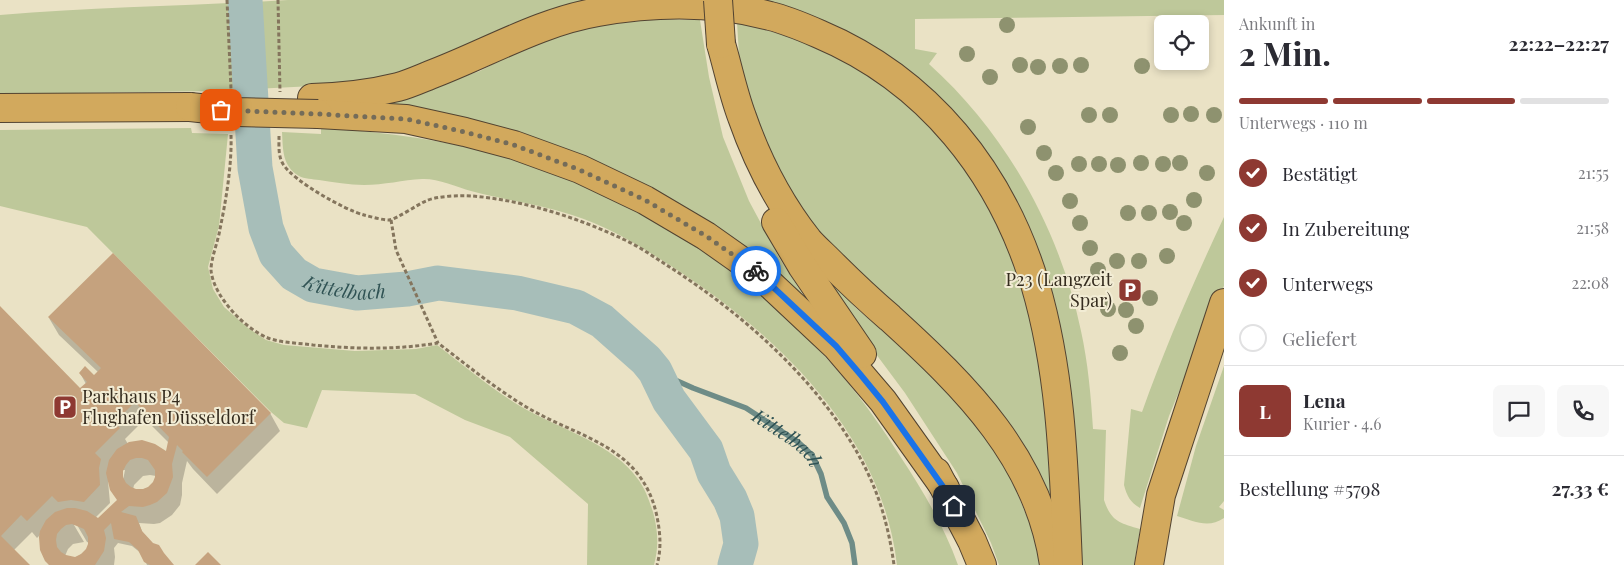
<!DOCTYPE html>
<html lang="de">
<head>
<meta charset="utf-8">
<style>
  :root { --surface:#fff; --page:#f7f7f7; --text:#2b2b33; --muted:#7c7c81; --line:#e1e1e2; --accent:#8e3932 }
  body { margin:0; font-family:"Playfair Display",serif; background:var(--page); color:var(--text); height:100vh; display:flex; flex-direction:column; font-size:19px; white-space:nowrap }
  * { box-sizing:border-box; margin:0 }
  p { font-size:16px; color:var(--muted) }
  .icon { flex:none; width:28px; height:28px; fill:none; stroke:currentColor; stroke-width:2; stroke-linecap:round; stroke-linejoin:round }
  .map { position:relative; flex:1; overflow:hidden }
  .panel { display:flex; flex-direction:column; background:var(--surface); width:400px }
  .panel>* { flex:none }
  .tools { position:absolute; left:1154px; top:15px; display:grid; gap:10px }
  .tools a { display:grid; place-items:center; width:55px; height:55px; border-radius:8px; background:var(--surface); box-shadow:0 2px 8px #0003; font-size:25px }
  .pin { position:absolute; display:grid; place-items:center; width:42px; height:42px; color:#fff; margin:-21px; border-radius:10px; box-shadow:0 2px 8px #0006 }
  .courier { position:absolute; display:grid; place-items:center; width:50px; height:50px; margin:-25px; border:4px solid #1a73e8; border-radius:50%; background:#fff; color:#222; box-shadow:0 1px 6px #0007 }
  .head em { font-style:normal; font-weight:700 }
  .head div { display:flex; flex-direction:column-reverse }
  .head { display:flex; align-items:center; justify-content:space-between; height:85px; padding:0 15px }
  h1 { font-size:32px; font-weight:700; line-height:38px }
  .bar { display:grid; grid-template-columns:repeat(4,1fr); gap:8px 5px; align-content:center; height:60px; padding:0 15px }
  .bar i { height:6px; border-radius:4px; background:var(--line) }
  .bar .selected { background:var(--accent) }
  .bar p { grid-column:span 4 }
  .line { display:flex; align-items:center; gap:12px; padding:0 15px; border-top:1px solid var(--line) }
  .line div { flex:1 }
  .round { display:grid; place-items:center; flex:none; width:52px; height:52px; border-radius:8px; background:var(--page) }
  ol { padding:0 15px; list-style:none }
  li { display:flex; align-items:center; gap:15px; height:55px }
  li p { margin-inline-start:auto }
  li .icon { padding:5px; border-radius:50%; background:var(--accent); color:#fff; stroke-width:4 }
  li:last-child { color:var(--muted) }
  li i { width:28px; height:28px; border:2px solid var(--line); border-radius:50% }
  main { display:flex; flex:1; min-height:0 }
  .map>svg:first-child { display:block }
</style>
</head>
<body>
<main>
<div class="map">
<svg width="1224" height="565" viewBox="0 0 1224 565">
  <rect width="100%" height="100%" fill="#eae2c5"/>
  <g fill="#bec89a">
    <path d="M288,0H618L446,60L373,83L216,91L0,94V15C96,7 192,6 288,0Z"/>
    <path d="M737,0H1224V15L915,19V49L937,53L929,64C1006,133 1060,230 1081,331C1088,363 1091,396 1093,429L1106,430L1104,500C1111,521 1119,523 1140,529L1134,565H1074L1056,346L954,121Z"/>
    <path d="M659,19L700,20L709,77L723,137L749,201L780,259L812,309L643,188L359,108L406,96L480,71L530,45L593,26Z"/>
    <path d="M737,22L787,36L842,58L906,101L958,156L988,201L1007,241L1024,290L1035,339L1045,399L1054,530L892,312L784,195L741,89Z"/>
    <path d="M321,127C389,133 457,141 523,162C639,198 765,283 843,377C864,402 883,429 900,456C923,491 944,526 958,565H897C882,434 777,334 671,266C640,246 608,226 572,215C539,204 504,200 471,191C457,187 436,178 422,179C403,180 384,185 364,185C349,185 334,182 319,180C313,179 304,179 299,176C282,166 283,149 282,132L321,134Z"/>
    <path d="M191,128L192,133L228,134L219,226L208,267L213,289L224,307L248,328L266,340L284,345L355,351L416,349L437,345C467,368 495,392 527,410C561,429 614,445 637,478C645,488 649,500 653,512C658,530 659,547 654,565H587L588,504L510,437L465,420L415,394L322,390L307,428L284,423L271,412L87,227L0,206V130Z"/>
    <path d="M1224,217V286L1202,335L1169,416L1140,508C1130,502 1127,496 1124,485L1131,409L1142,412C1166,345 1194,281 1224,217Z"/>
    <path d="M825,275L856,308L939,380L992,445L1013,483L1034,534L1040,565H999L991,543L957,473L905,393L870,346Z"/>
    <path d="M1224,366V501L1219,507L1224,510V518C1208,529 1194,521 1177,516L1196,446Z"/>
  </g>
  <path fill="#0003" fill-rule="evenodd" d="M0,307L80,390L86,384L80,373L94,377L98,372L59,335L49,318L270,413L280,431L217,494L193,469L187,461L182,483V495L180,505L172,515L160,523L154,524L139,523L143,534L172,565H147L142,554L132,546L118,543L114,548L115,557L114,565H49L41,534L37,538L32,532L14,550L29,565H0ZM145,419L169,443L166,453L128,444L125,439ZM123,470H125L123,480ZM150,475L156,476L152,486L139,491L133,490L134,485L143,476ZM108,481H109L118,500L99,519L95,518L110,503ZM74,525H77L87,542L90,543L87,550L76,558L65,556L68,549L73,544L84,542Z"/>
  <g fill="none" stroke-linecap="round" stroke-linejoin="round">
    <path stroke="#6e8c87" stroke-width="5.5" id="s1" d="M655,371L693,388L746,408L798,442L812,455L821,474L827,497L844,523L852,543L855,565"/>
    <path stroke="#a7beb9" stroke-width="35" id="s2" d="M245,0L255,168L266,228L276,254L294,274L313,285L357,293L407,289L438,283L517,293L576,307L602,321L646,360L655,371L669,400L706,450L714,473L730,499L737,516L741,544L735,565"/>
  </g>
  <g fill="#c5a27e" fill-rule="evenodd">
    <path d="M113,253L271,413L207,477L182,452L183,451L177,445L172,464L173,477L167,493L157,502L150,505L143,507L129,506L121,512L136,516L142,531L153,543L159,545L164,553L174,565H150L144,562L138,550L129,542L114,539L111,523L104,530L106,538L104,551L95,565H49L45,561L40,550L39,537L40,531L46,520L55,512L67,508H75L87,511L98,518L117,500L110,490L106,473L109,460L117,449L129,442L142,440L155,444L166,451L169,437L135,402L114,423L120,428L95,453L101,459L99,468L100,485L84,502L71,500L58,502L52,496L27,521L21,515L1,536L30,565H0V306L80,388L87,382L79,373L85,366L94,375L101,368L48,317ZM136,458H142L148,460L155,470V477L153,482L148,487L143,489H136L131,487L126,483L123,477V471L126,465L130,460ZM72,524L84,529L88,537V544L86,549L81,554L75,557L66,555L61,552L57,547L56,540L57,534L61,529L66,525Z"/>
    <path d="M208,552L221,565H195Z"/>
  </g>
  <g fill="none" stroke-linecap="round" stroke-linejoin="round">
    <g stroke="#524331" stroke-width="30">
      <g id="highway">
        <path d="M721,44C728,68 733,93 742,117C757,160 779,203 808,240C814,247 822,254 829,261C849,281 869,300 890,318C966,387 1039,459 1054,565"/>
        <path d="M312,98C341,97 370,94 398,87C409,84 420,79 430,75C486,54 539,22 598,12C655,2 714,1 770,16C787,20 803,27 819,34C928,80 1001,172 1035,284C1062,375 1064,471 1068,565"/>
        <path d="M0,108L190,107"/>
        <path d="M318,114L406,119L465,132L514,145L580,169L645,200L706,236L757,272L836,346L883,401L945,488"/>
        <path d="M776,222L802,266L862,354"/>
        <path d="M936,472L972,541L982,565"/>
        <path d="M1149,565L1161,495L1224,303"/>
      </g>
    </g>
    <g stroke="#84755d" stroke-width="3" stroke-dasharray="4 2.5" stroke-linecap="butt">
      <path d="M227,0L231,89"/>
      <path d="M278,0L280,92"/>
      <path d="M231,135C232,165 226,200 220,229C218,242 211,258 211,270C213,296 245,329 268,338C282,343 298,343 313,345C355,349 396,350 438,343C468,366 496,389 528,408C579,438 639,445 656,512C660,530 662,547 657,565"/>
      <path d="M279,136C279,145 278,156 283,164C293,181 345,210 364,215C372,217 382,220 389,220C397,219 418,204 426,201C435,196 462,195 472,196C523,200 579,218 625,240C640,247 654,257 668,266C748,317 832,392 871,480C883,507 890,536 894,565"/>
      <path d="M391,220L396,250L438,343"/>
    </g>
    <use href="#highway" stroke="#d2a95d" stroke-width="28"/>
    <g stroke="#524331" stroke-width="30" stroke-linecap="butt">
      <g id="highway-bridge">
        <path d="M718,0L721,44"/>
        <path d="M190,107L237,112L318,114"/>
      </g>
    </g>
    <use href="#highway-bridge" stroke="#d2a95d" stroke-width="28"/>
  </g>
  <g fill="#8e926f">
    <circle cx="1007" cy="25" r="8"/>
    <circle cx="967" cy="54" r="8"/>
    <circle cx="1020" cy="65" r="8"/>
    <circle cx="1081" cy="65" r="8"/>
    <circle cx="1060" cy="66" r="8"/>
    <circle cx="1142" cy="66" r="8"/>
    <circle cx="1038" cy="67" r="8"/>
    <circle cx="990" cy="77" r="8"/>
    <circle cx="1191" cy="114" r="8"/>
    <circle cx="1089" cy="115" r="8"/>
    <circle cx="1110" cy="115" r="8"/>
    <circle cx="1171" cy="115" r="8"/>
    <circle cx="1214" cy="115" r="8"/>
    <circle cx="1028" cy="127" r="8"/>
    <circle cx="1044" cy="153" r="8"/>
    <circle cx="1141" cy="163" r="8"/>
    <circle cx="1180" cy="163" r="8"/>
    <circle cx="1079" cy="164" r="8"/>
    <circle cx="1099" cy="164" r="8"/>
    <circle cx="1163" cy="164" r="8"/>
    <circle cx="1118" cy="165" r="8"/>
    <circle cx="1056" cy="173" r="8"/>
    <circle cx="1207" cy="173" r="8"/>
    <circle cx="1194" cy="200" r="8"/>
    <circle cx="1070" cy="201" r="8"/>
    <circle cx="1170" cy="212" r="8"/>
    <circle cx="1128" cy="213" r="8"/>
    <circle cx="1149" cy="213" r="8"/>
    <circle cx="1080" cy="223" r="8"/>
    <circle cx="1184" cy="223" r="8"/>
    <circle cx="1090" cy="248" r="8"/>
    <circle cx="1167" cy="256" r="8"/>
    <circle cx="1117" cy="261" r="8"/>
    <circle cx="1139" cy="261" r="8"/>
    <circle cx="1098" cy="270" r="8"/>
    <circle cx="1150" cy="298" r="8"/>
    <circle cx="1108" cy="309" r="8"/>
    <circle cx="1126" cy="310" r="8"/>
    <circle cx="1136" cy="326" r="8"/>
    <circle cx="1120" cy="353" r="8"/>
  </g>
  <g fill="none" stroke-linecap="round" stroke-linejoin="round">
    <path stroke="#746c59" stroke-width="5" stroke-dasharray="0 9" d="M221,110L318,114L406,119L465,132L514,145L580,170L645,200L706,236L756,271"/>
    <path stroke="#1a73e8" stroke-width="6" d="M756,271L836,346L860,374L883,402L944,488L954,506"/>
  </g>
  <defs>
    <g id="parking-square" transform="scale(1.25)"><rect x="-9" y="-9" width="18" height="18" rx="4" fill="#8e3932" stroke="#f2ecd4"/><path d="M-3.5-5.5H1a3.5 3.5 0 0 1 0 7H-1V5.5H-3.5ZM-1-3.4V-.6H.8a1.4 1.4 0 0 0 0-2.8Z" fill="#fff"/></g>
  </defs>
  <g fill-rule="evenodd">
    <use href="#parking-square" x="1130" y="290"/>
    <use href="#parking-square" x="65" y="407"/>
  </g>
  <g text-anchor="middle" stroke-width="4" stroke-linejoin="round" paint-order="stroke">
    <g font-size="18" fill="#352c1f" stroke="#f2ecd4" text-anchor="end">
      <text x="1112" y="286">P23 (Langzeit<tspan x="1112" dy="21">Spar)</tspan></text>
      <text x="82" y="403" text-anchor="start">Parkhaus P4<tspan x="82" dy="21">Flughafen Düsseldorf</tspan></text>
    </g>
    <g font-size="19" font-style="italic" fill="#305354" stroke="#f2ecd4">
      <text dy="7" stroke="none"><textPath href="#s2" startOffset="338">Kittelbach</textPath></text>
      <text dy="7" stroke="none"><textPath href="#s1" startOffset="150">Kittelbach</textPath></text>
    </g>
  </g>
</svg>
<div class="tools">
<a><svg class="icon" aria-label="locate" viewBox="0 0 24 24"><circle cx="12" cy="12" r="6"/><path d="M12 2v4M12 18v4M2 12h4M18 12h4"/></svg></a>
</div>
<div class="pin" style="left:221px;top:110px;background:#ea580c"><svg class="icon" aria-label="bag" viewBox="0 0 24 24"><path d="M5 8h14l-1 12H6zM9 8a3 3 0 0 1 6 0"/></svg></div>
<div class="pin" style="left:954px;top:506px;background:#1f2937"><svg class="icon" aria-label="home" viewBox="0 0 24 24"><path d="M3 11l9-7 9 7M6 9v11h12V9"/></svg></div>
<div class="courier" style="left:756px;top:271px"><svg class="icon" aria-label="bike" viewBox="0 0 24 24"><circle cx="6" cy="16" r="4"/><circle cx="18" cy="16" r="4"/><path d="M6 16l4-8h5l3 8M10 8l3 8H6M13 5h3"/></svg></div>
</div>
<section class="panel">
<div class="head"><div><h1>2 Min.</h1><p>Ankunft in</p></div><em>22:22–22:27</em></div>
<div class="bar"><i class="selected"></i><i class="selected"></i><i class="selected"></i><i></i><p>Unterwegs · 110 m</p></div>
<ol>
<li><svg class="icon" aria-label="check" viewBox="0 0 24 24"><path d="M5 12l5 5 9-10"/></svg>Bestätigt<p>21:55</p></li>
<li><svg class="icon" aria-label="check" viewBox="0 0 24 24"><path d="M5 12l5 5 9-10"/></svg>In Zubereitung<p>21:58</p></li>
<li><svg class="icon" aria-label="check" viewBox="0 0 24 24"><path d="M5 12l5 5 9-10"/></svg>Unterwegs<p>22:08</p></li>
<li><i></i>Geliefert</li>
</ol>
<div class="line" style="height:90px"><b class="round" style="background:var(--accent);color:#fff">L</b><div><b>Lena</b><p>Kurier · 4.6</p></div><a class="round"><svg class="icon" aria-label="chat" viewBox="0 0 24 24"><path d="M4 5h16v11H9l-5 4z"/></svg></a><a class="round"><svg class="icon" aria-label="phone" viewBox="0 0 24 24"><path d="M5 4h4l2 5-3 2q2 4 5 5l2-3 5 2v4C11 20 4 13 5 4z"/></svg></a></div>
<div class="line" style="height:65px"><div>Bestellung #5798</div><b>27.33 €</b></div>
</section>
</main>
</body>
</html>
